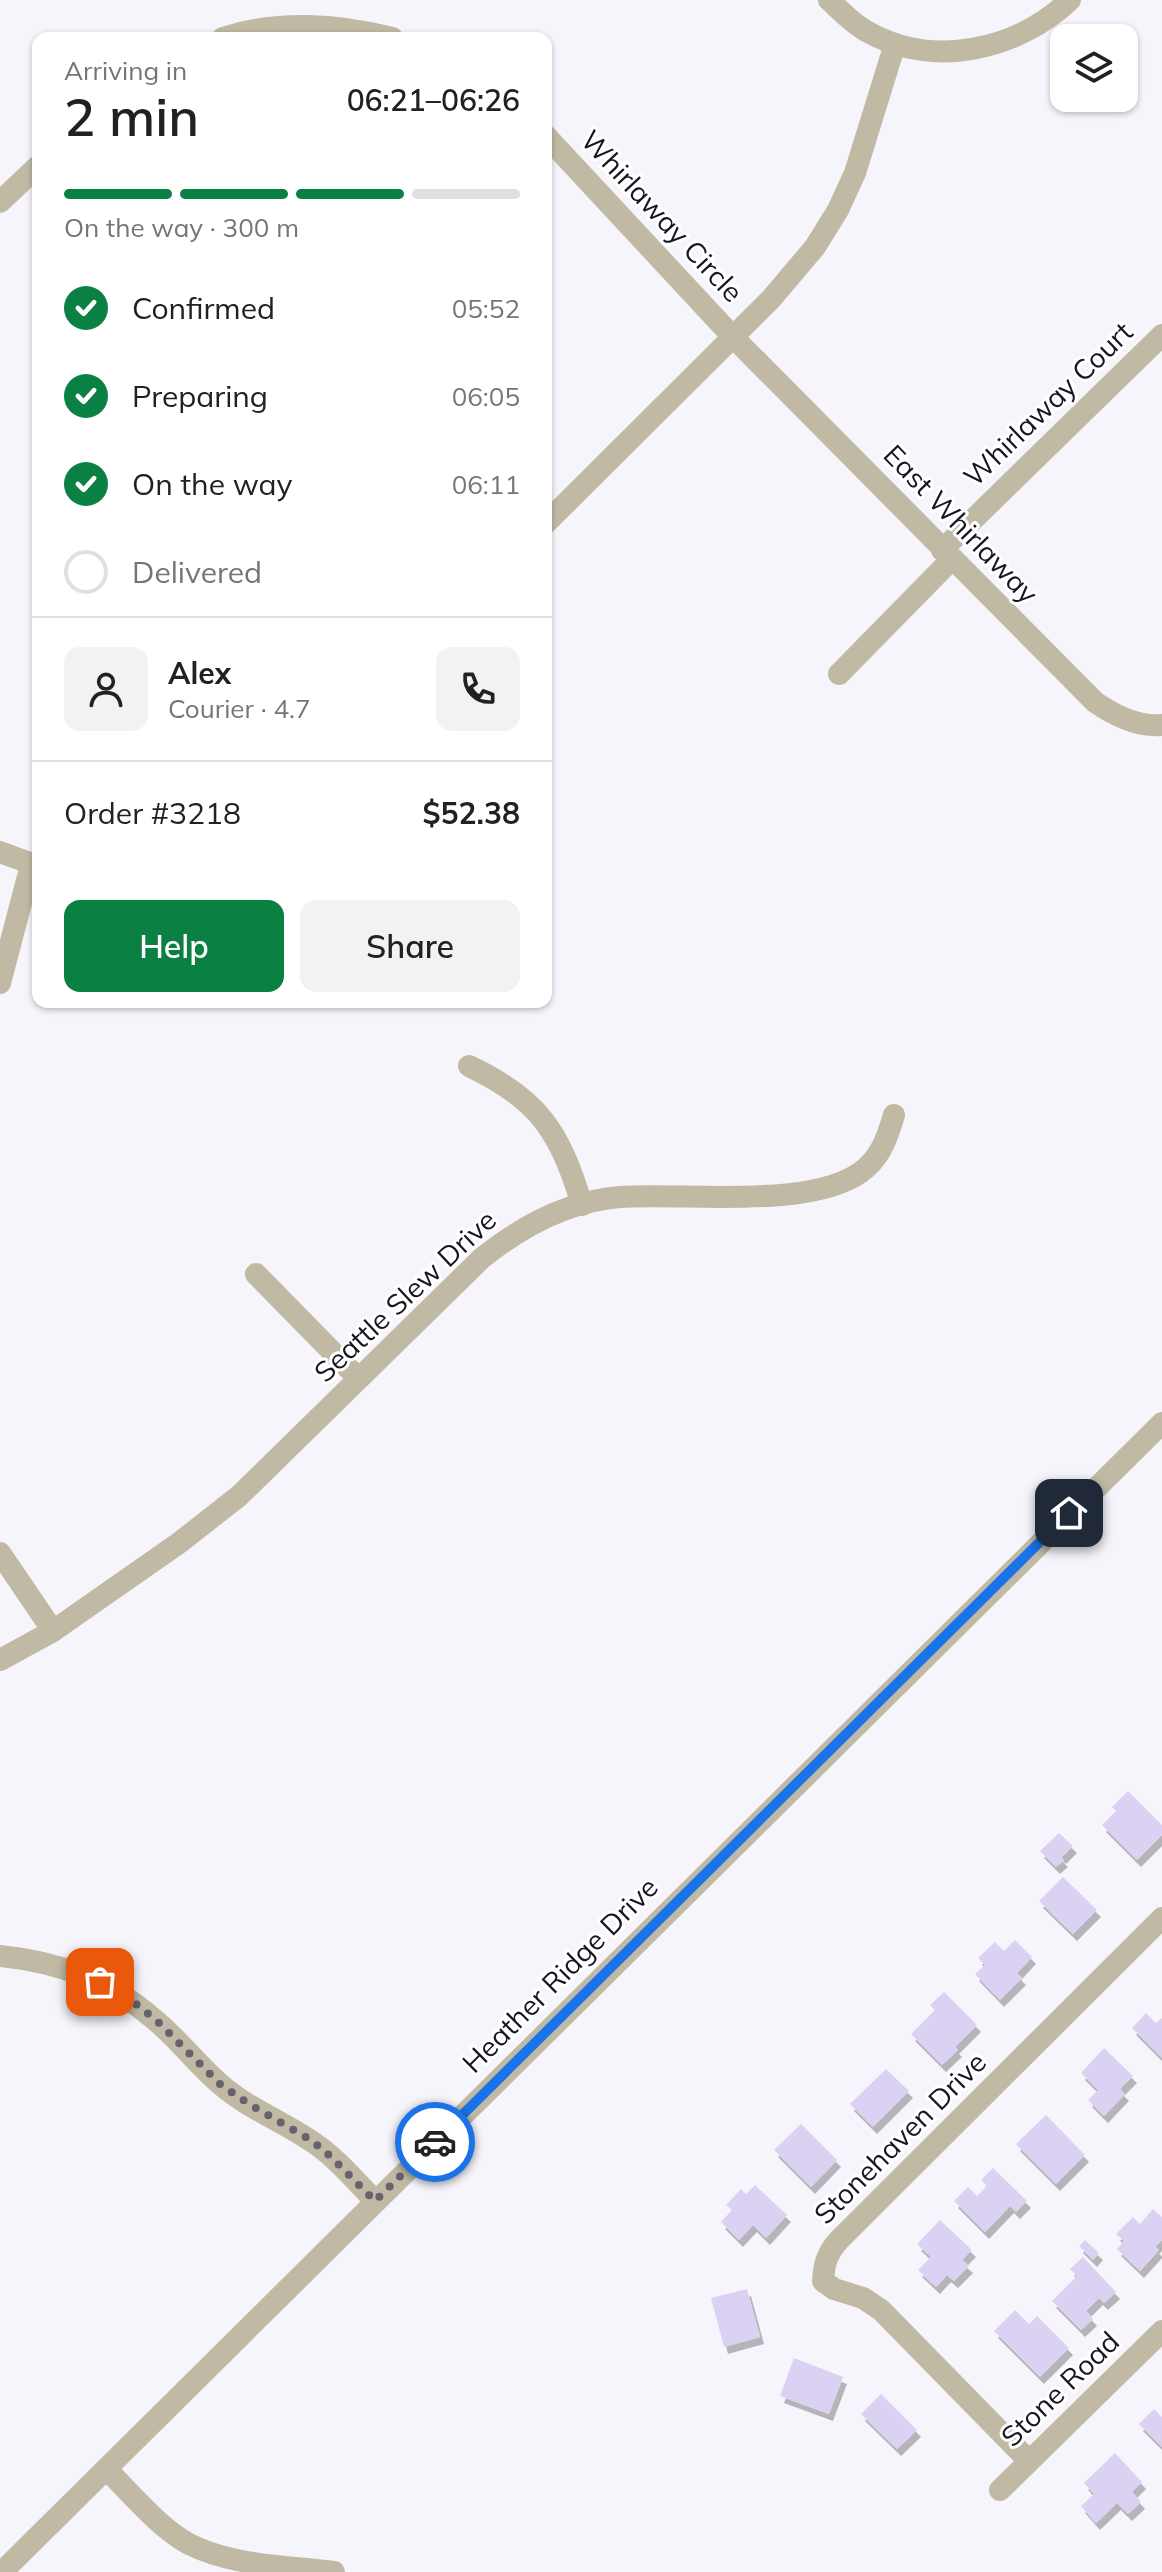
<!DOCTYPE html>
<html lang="en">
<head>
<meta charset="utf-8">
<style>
  :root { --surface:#fff; --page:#f2f2f2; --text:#202124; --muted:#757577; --line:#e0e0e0; --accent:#0b8043 }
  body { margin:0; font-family:Mulish,sans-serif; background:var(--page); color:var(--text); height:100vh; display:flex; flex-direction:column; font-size:30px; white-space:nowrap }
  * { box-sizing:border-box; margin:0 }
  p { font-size:26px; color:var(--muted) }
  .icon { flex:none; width:44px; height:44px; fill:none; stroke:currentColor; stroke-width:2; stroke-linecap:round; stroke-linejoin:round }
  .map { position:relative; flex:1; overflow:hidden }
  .drawer { position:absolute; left:32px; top:32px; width:520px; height:976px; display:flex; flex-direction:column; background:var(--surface); border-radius:16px; box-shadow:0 2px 6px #0004 }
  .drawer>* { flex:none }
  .buttons { position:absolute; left:1050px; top:24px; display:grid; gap:16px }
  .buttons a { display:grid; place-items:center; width:88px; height:88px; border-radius:16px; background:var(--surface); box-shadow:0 2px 6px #0004; font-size:40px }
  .pin { position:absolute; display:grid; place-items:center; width:68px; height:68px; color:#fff; margin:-34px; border-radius:16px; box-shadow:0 4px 12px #0006 }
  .courier { position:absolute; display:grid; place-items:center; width:80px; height:80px; margin:-40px; border:6px solid #1a73e8; border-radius:50%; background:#fff; color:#222; box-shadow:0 2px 10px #0007 }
  .head em { font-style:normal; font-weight:600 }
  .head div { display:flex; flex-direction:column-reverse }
  .head { display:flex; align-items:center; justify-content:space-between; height:136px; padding:0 32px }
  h1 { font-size:52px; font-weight:600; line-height:60px }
  .bar { display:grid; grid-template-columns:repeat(4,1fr); gap:12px 8px; align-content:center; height:96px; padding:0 32px }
  .bar i { height:10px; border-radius:6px; background:var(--line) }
  .bar .active { background:var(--accent) }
  .bar p { grid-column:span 4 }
  .line { display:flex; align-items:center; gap:20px; padding:0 32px; border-top:2px solid var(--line) }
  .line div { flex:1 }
  .round { display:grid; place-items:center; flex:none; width:84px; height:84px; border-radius:16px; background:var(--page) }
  ol { padding:0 32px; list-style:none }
  li { display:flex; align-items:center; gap:24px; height:88px }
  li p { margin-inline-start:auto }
  li .icon { padding:8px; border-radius:50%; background:var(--accent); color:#fff; stroke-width:4 }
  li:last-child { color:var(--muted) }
  li i { width:44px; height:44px; border:4px solid var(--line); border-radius:50% }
  .button { display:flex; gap:16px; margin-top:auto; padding:16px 32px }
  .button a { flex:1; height:92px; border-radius:16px; background:var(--accent); color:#fff; font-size:32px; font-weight:600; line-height:92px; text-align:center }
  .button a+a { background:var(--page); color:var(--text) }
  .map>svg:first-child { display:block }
</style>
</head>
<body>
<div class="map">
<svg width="1162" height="2572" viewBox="0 0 1162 2572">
  <defs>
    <filter id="shadow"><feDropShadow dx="4" dy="7" stdDeviation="0" flood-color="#0004"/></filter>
  </defs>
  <rect width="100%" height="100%" fill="#f7f5fc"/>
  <g fill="#dad1f3" filter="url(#shadow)">
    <path d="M1128,1791L1162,1825V1835L1137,1860L1102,1825L1116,1811L1112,1807Z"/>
    <path d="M1059,1833L1073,1846L1062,1857L1052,1848L1064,1860L1056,1867L1040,1851Z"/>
    <path d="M1063,1877L1097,1910L1073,1934L1039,1901Z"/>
    <path d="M1015,1940L1032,1957L1017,1973L1022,1978L1000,2000L975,1974L985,1965L978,1958L995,1942L1004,1951Z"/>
    <path d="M944,1992L977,2025L955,2047L958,2050L942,2065L911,2034L935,2010L930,2005Z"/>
    <path d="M1146,2013L1156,2023L1162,2018V2058L1132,2028Z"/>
    <path d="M1104,2048L1133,2076L1120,2089L1125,2094L1104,2116L1088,2100L1098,2090L1081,2073Z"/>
    <path d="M886,2069L909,2091L873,2127L850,2104Z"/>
    <path d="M1046,2115L1085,2155L1056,2184L1016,2144Z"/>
    <path d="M801,2124L837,2160L811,2187L774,2150Z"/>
    <path d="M993,2168L1027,2201L1016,2212L1010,2206L985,2232L954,2201L968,2187L977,2196L987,2186L981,2180Z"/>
    <path d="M755,2185L787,2215L766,2238L753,2225L739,2240L721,2222L732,2210L726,2205L741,2189L746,2194Z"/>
    <path d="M1153,2209L1162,2217V2240L1155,2247L1159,2250L1140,2271L1117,2249L1124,2241L1116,2234L1133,2217L1140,2224Z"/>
    <path d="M940,2220L972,2250L962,2260L969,2266L954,2281L947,2275L936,2287L918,2270L931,2257L917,2244Z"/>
    <path d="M1085,2240L1099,2253L1093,2260L1079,2246Z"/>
    <path d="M1083,2257L1116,2292L1104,2303L1099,2298L1086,2311L1093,2319L1081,2330L1052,2301L1077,2276L1070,2269Z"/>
    <path d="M747,2289L760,2337L724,2347L711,2298Z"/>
    <path d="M1015,2310L1029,2324L1037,2316L1069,2348L1040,2377L994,2331Z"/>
    <path d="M794,2358L843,2377L829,2414L780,2396Z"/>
    <path d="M881,2394L917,2430L897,2449L861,2414Z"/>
    <path d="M1154,2409L1162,2417V2447L1139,2424Z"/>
    <path d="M1115,2453L1142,2482L1132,2492L1141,2502L1128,2514L1117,2503L1096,2523L1081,2506L1094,2494L1084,2483Z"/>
  </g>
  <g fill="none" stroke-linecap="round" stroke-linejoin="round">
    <g stroke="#c0baa5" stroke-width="22">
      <path d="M829,0C841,11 854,25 868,32C934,69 1017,50 1070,0"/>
      <path d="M223,38C277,20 338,24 392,38"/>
      <path d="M546,136L733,337L1095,702C1115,716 1137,727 1162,725"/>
      <path d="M0,202L38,166"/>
      <path d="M546,523L771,299L815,247L838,210L855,173L895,44"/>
      <path d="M942,550L1162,335"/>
      <path d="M839,674L951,560"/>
      <path d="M0,852L38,866"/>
      <path d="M0,983L31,865"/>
      <path d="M469,1066C539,1099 560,1132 582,1205"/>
      <path d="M256,1274L358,1378"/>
      <path d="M0,1553L53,1631"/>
      <path d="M0,1660L53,1631L179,1543L239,1496L482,1258C522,1226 568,1201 620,1197C682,1192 818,1211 866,1168C882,1154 888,1135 894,1115"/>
      <path d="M0,1956C59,1962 109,1980 155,2020C178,2039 197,2064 220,2084C246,2107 279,2120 308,2139C334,2155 354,2179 375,2201"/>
      <path d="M1029,2461L881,2310L863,2298L834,2289L823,2281C824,2264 827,2253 839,2240L1162,1918"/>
      <path d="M106,2469C132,2494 158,2527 189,2544C232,2566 287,2566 334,2572"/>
      <path d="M1000,2490L1162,2331"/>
      <path d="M2,2572L1162,1423"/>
    </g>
  </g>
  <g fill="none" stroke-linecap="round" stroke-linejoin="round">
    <path stroke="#66636d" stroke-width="8" stroke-dasharray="0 14.4" d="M100,1982L126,1996L157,2021L221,2085L249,2104L311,2140L330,2156L375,2201L435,2142"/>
    <path stroke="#1a73e8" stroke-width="10" d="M435,2142L1069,1513"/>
  </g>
  <g text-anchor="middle" stroke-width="6" stroke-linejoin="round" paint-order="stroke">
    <g font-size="28" fill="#181420" stroke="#fff">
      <text transform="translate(662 216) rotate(47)" y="10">Whirlaway Circle</text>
      <text transform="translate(1048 404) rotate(-44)" y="10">Whirlaway Court</text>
      <text transform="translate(961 524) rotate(46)" y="10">East Whirlaway</text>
      <text transform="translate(405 1296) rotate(-43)" y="10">Seattle Slew Drive</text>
      <text transform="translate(560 1975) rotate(-45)" y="10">Heather Ridge Drive</text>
      <text transform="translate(900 2138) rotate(-45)" y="10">Stonehaven Drive</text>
      <text transform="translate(1060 2389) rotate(-44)" y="10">Stone Road</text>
    </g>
  </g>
</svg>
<div class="buttons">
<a><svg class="icon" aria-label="layers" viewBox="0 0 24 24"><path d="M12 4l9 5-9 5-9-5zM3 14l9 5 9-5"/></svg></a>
</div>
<div class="pin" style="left:100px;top:1982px;background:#ea580c"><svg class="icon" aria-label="bag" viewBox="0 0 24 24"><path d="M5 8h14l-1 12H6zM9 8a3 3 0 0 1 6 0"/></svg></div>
<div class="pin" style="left:1069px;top:1513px;background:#1f2937"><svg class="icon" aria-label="home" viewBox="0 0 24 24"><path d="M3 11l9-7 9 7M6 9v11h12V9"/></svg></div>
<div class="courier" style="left:435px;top:2142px"><svg class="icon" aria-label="car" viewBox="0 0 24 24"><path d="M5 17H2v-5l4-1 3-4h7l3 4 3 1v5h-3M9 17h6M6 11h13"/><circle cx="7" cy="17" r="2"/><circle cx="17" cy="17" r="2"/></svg></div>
<section class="drawer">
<div class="head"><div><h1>2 min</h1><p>Arriving in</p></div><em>06:21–06:26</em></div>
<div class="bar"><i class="active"></i><i class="active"></i><i class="active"></i><i></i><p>On the way · 300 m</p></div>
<ol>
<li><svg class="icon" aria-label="check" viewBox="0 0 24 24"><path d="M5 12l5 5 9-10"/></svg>Confirmed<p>05:52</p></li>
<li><svg class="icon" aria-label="check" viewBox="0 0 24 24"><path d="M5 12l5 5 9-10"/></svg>Preparing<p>06:05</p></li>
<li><svg class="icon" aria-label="check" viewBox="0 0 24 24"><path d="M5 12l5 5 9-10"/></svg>On the way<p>06:11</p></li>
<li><i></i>Delivered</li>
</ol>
<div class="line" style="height:144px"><a class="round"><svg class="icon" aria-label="person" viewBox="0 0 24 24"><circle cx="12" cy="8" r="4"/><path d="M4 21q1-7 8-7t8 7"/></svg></a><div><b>Alex</b><p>Courier · 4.7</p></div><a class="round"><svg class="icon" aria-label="phone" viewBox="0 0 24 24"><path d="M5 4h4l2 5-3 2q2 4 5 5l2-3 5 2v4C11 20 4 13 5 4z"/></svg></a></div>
<div class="line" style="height:104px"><div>Order #3218</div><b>$52.38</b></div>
<div class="button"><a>Help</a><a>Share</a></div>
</section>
</div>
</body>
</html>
